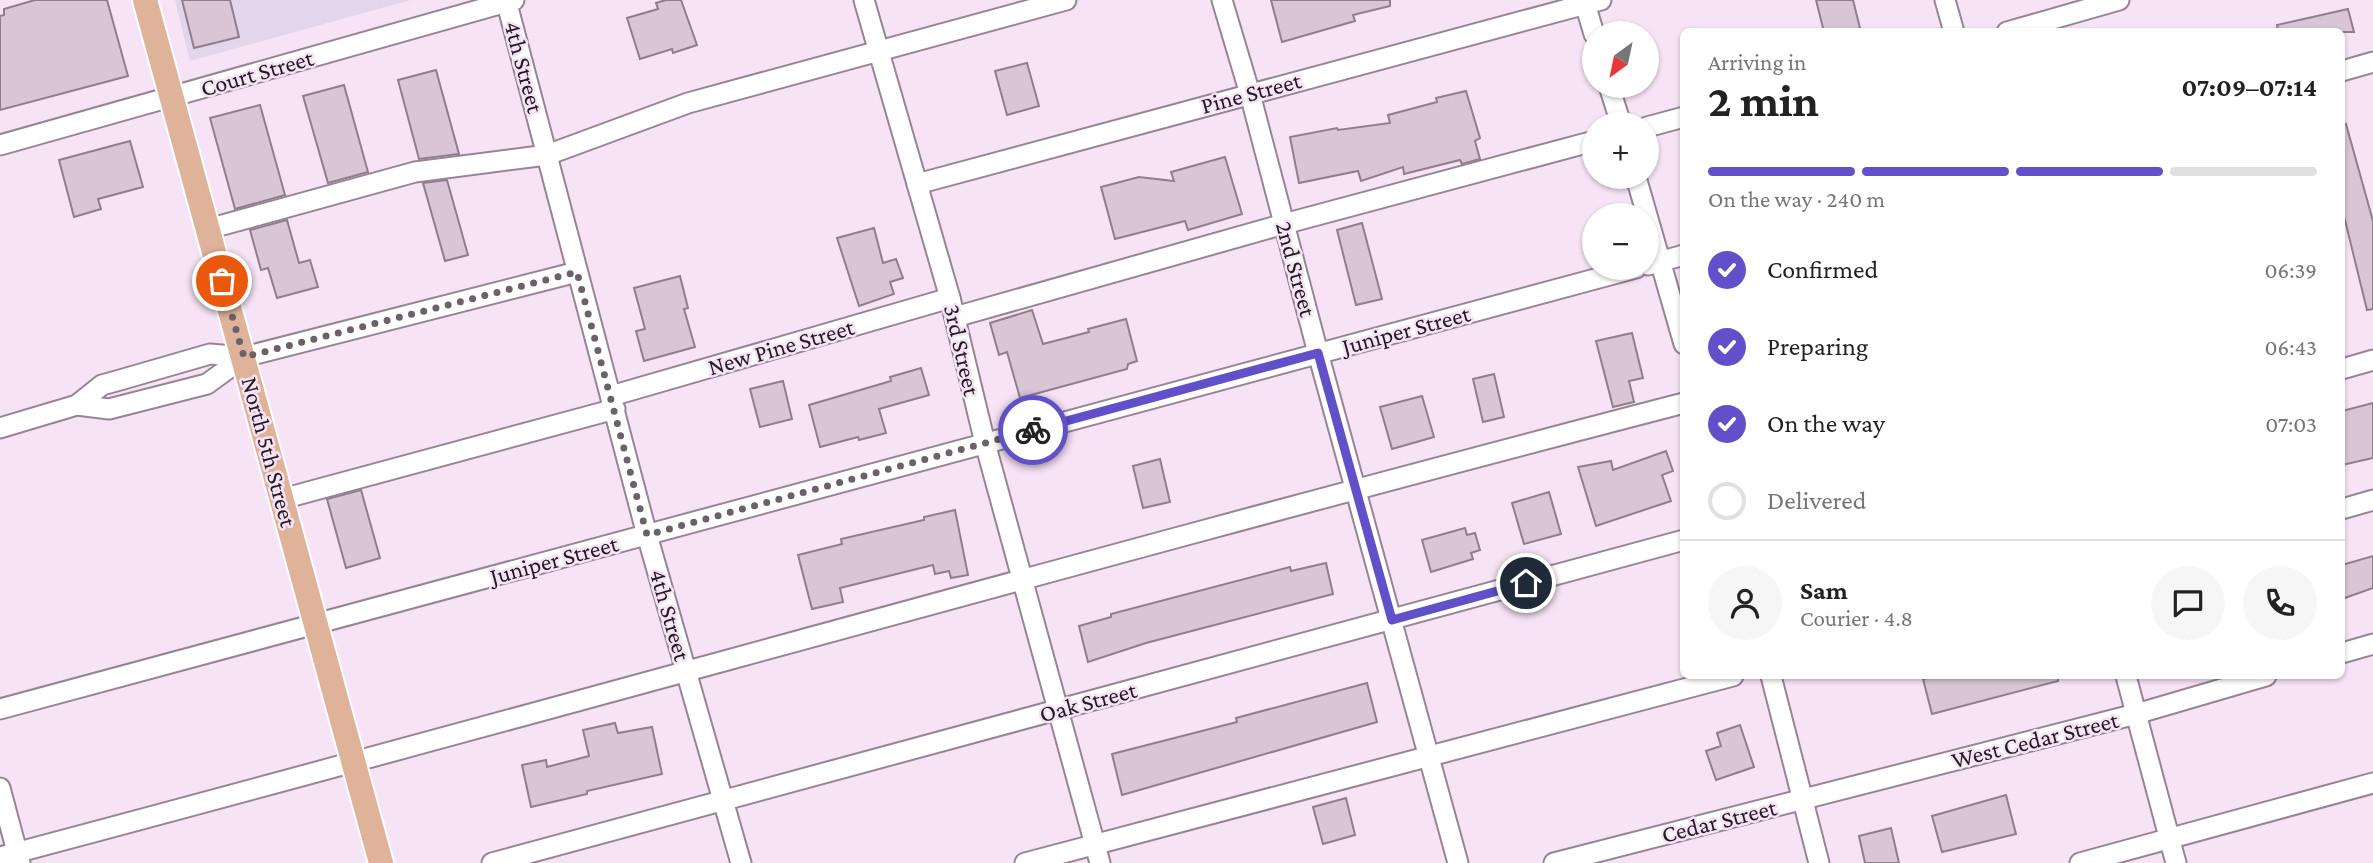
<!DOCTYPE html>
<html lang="en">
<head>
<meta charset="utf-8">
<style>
  :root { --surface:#fff; --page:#f6f6f6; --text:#222; --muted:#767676; --line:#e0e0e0; --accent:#6150c9 }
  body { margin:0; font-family:"Crimson Pro",serif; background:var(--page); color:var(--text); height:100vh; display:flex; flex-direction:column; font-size:26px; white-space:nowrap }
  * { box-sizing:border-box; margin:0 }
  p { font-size:23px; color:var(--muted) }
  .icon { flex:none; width:38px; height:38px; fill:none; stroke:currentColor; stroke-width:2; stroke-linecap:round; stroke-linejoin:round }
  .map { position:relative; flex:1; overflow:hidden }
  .panel { position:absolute; left:1680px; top:28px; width:665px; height:651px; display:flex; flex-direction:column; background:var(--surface); border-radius:10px; box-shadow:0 2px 5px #0004 }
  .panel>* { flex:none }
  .needle { width:46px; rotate:213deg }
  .fabs { position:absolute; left:1582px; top:21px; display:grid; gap:14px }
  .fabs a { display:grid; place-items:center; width:77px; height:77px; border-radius:50%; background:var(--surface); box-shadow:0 2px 5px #0004; font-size:35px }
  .pin { position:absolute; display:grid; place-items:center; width:60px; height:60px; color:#fff; margin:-30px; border:4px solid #fff; border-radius:50%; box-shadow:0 2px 7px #0007 }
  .courier { position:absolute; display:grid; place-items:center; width:70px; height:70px; margin:-35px; border:5px solid #6150c9; border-radius:50%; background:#fff; color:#222; box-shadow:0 2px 9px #0007 }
  .headline em { font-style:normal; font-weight:700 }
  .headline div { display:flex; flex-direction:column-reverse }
  .headline { display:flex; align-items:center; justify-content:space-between; height:119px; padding:0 28px }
  h1 { font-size:46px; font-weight:700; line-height:52px }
  .bar { display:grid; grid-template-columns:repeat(4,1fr); gap:10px 7px; align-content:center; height:84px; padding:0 28px }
  .bar i { height:9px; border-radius:5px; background:var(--line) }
  .bar .on { background:var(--accent) }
  .bar p { grid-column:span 4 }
  .line { display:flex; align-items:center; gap:18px; padding:0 28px; border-top:2px solid var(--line) }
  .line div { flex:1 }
  .round { display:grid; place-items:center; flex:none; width:74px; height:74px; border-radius:37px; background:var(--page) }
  ol { padding:0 28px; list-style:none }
  li { display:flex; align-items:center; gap:21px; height:77px }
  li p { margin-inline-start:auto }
  li .icon { padding:7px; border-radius:50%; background:var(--accent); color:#fff; stroke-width:4 }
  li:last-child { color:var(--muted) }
  li i { width:38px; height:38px; border:4px solid var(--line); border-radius:50% }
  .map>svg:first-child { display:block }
</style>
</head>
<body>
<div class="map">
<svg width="2373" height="863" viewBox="0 0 2373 863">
  <rect width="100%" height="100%" fill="#f6e3f5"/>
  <path fill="#e4d6ea" d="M175,0H411L190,61Z"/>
  <g fill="#d8c5d6" stroke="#907e8e" stroke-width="2">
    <path d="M35,0H107L128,76L0,110V16L4,15V9Z"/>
    <path d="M182,0H230L239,37L194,48Z"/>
    <path d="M666,0H681L697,45L673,53L672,49L640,59L627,18L658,9L656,3Z"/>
    <path d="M1271,0H1390V6L1353,15L1355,21L1282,42Z"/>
    <path d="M1816,0H1853L1861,32H1824Z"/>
    <path d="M2348,9L2354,32H2278L2277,25Z"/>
    <path d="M1027,63L1039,106L1007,115L995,71Z"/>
    <path d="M436,70L459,154L419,159L398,80Z"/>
    <path d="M344,85L368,172L328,183L303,96Z"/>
    <path d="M1466,91L1480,138L1475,141L1480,159L1462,164L1460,160L1404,174L1403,167L1361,181L1358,171L1299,183L1290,137L1337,128L1338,130L1390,123L1388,115L1437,102L1436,98Z"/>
    <path d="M260,105L285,195L235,209L210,118Z"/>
    <path d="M2346,124L2373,221V309L2367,310L2342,208V125Z"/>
    <path d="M130,141L143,187L98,199L101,209L74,217L59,160Z"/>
    <path d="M1225,157L1242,214L1188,230L1185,221L1115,239L1101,187L1139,177L1174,181L1171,172Z"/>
    <path d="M447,180L468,255L445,261L423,183Z"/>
    <path d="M287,220L299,263L310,260L318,287L277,298L268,268L261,270L250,230Z"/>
    <path d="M1362,223L1382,299L1356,305L1337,230Z"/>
    <path d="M874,228L883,263L896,259L903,278L890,282L894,294L859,306L837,238Z"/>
    <path d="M680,276L688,308L684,309L695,347L644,361L636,331L645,329L634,288Z"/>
    <path d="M1032,310L1043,344L1089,332L1088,329L1126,319L1137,361L1128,364L1127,369L1020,398L1007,352L999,355L990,323Z"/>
    <path d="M1632,333L1643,378L1629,381L1634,402L1613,407L1596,341Z"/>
    <path d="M921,368L929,395L879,409L886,433L859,440L858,437L820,447L809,405L891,381L890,377Z"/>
    <path d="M1494,374L1504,417L1483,422L1473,379Z"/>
    <path d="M783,381L792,419L760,427L750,389Z"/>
    <path d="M1422,396L1434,437L1392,449L1380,407Z"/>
    <path d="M2373,403V458L2342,465V411Z"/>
    <path d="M1666,451L1673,471L1662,475L1671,501L1596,526L1578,467L1611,461L1613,470Z"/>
    <path d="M1160,459L1170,502L1143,508L1133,466Z"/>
    <path d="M361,490L380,558L346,568L327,499Z"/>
    <path d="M1549,492L1561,534L1524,544L1512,503Z"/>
    <path d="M955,510L968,575L951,578L949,571L935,574L933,565L840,588L843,602L812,609L798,555L842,544L841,539L924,520V517Z"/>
    <path d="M1465,528L1467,535L1475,533L1480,550L1471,553L1473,559L1431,572L1422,540Z"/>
    <path d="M2373,556V588L2342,599V565Z"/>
    <path d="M1326,563L1333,594L1146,643L1088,662L1079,626L1111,617V614L1290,567L1291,571Z"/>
    <path d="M1939,676H2058V681L1932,714L1923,679Z"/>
    <path d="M1367,683L1377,722L1122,795L1112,754L1237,722L1236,718Z"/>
    <path d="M615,723L618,733L652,727L662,774L587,791V794L531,807L522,765L546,760L547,767L589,756L583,730Z"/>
    <path d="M1740,725L1754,767L1716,780L1706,751L1721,746L1717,733Z"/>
    <path d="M2006,795L2016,834L1942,852L1932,816Z"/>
    <path d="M1346,798L1355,835L1323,844L1313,807Z"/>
    <path d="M1891,828L1899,863H1865L1859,836Z"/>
  </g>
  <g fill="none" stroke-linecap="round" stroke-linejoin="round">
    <g stroke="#978596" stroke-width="23">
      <g id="minor">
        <path d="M506,0L647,535L741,863"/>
        <path d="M864,0L950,298L985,443L1100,863"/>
        <path d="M1222,0L1250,94L1318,353L1458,863"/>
        <path d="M1584,0L1594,34"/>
        <path d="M1945,0L1954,32"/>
        <path d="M2007,32L2119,0"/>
        <path d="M2342,71L2373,62"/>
        <path d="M1609,86L1621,124"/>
        <path d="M1647,127L1684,117"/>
        <path d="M0,145L514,0"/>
        <path d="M1636,177L1684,344"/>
        <path d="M917,184L1601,0"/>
        <path d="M208,229L415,172L547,155L688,103L1066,0"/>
        <path d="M1648,265L1684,255"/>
        <path d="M955,317L1284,224L1594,141"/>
        <path d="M2342,369L2373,360"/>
        <path d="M611,396L950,298"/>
        <path d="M77,405L109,409L207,384L244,357"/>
        <path d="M0,428L77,405L102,385L120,380L210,354L244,357L577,272"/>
        <path d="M282,499L615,409"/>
        <path d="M2342,509L2373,500"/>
        <path d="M2342,653L2373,644"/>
        <path d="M1771,676L1819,863"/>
        <path d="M2126,676L2176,863"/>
        <path d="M0,709L1636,268"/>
        <path d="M0,788L20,863"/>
        <path d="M0,857C562,708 1121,549 1684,403"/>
        <path d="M492,863L1684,540"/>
        <path d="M1025,863L1733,676"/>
        <path d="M1554,863L2136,714L2266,676"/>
        <path d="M2080,863L2373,783"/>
      </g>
    </g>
    <g stroke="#fff" stroke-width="28">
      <path id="major" d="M145,0L381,863"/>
    </g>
    <use href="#minor" stroke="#fff" stroke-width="19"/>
    <use href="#major" stroke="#dfb39a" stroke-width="24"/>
  </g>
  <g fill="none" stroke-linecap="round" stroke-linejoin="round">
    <path stroke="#6c606b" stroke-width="7" stroke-dasharray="0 12.6" d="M222,281L244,357L577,272L647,535L1033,430"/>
    <path stroke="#6150c9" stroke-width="9" d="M1033,430L1318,353L1392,620L1526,583"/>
  </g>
  <g text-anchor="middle" stroke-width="5" stroke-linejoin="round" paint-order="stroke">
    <g font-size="24" fill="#211a21" stroke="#f6e3f5">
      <text transform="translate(524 67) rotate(75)" y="8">4th Street</text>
      <text transform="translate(257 73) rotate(-16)" y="8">Court Street</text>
      <text transform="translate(1251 93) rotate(-15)" y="8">Pine Street</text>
      <text transform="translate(1296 269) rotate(75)" y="8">2nd Street</text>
      <text transform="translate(1406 330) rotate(-15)" y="8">Juniper Street</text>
      <text transform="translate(781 347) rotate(-16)" y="8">New Pine Street</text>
      <text transform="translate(962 350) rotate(77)" y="8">3rd Street</text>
      <text transform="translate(269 452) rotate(75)" y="8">North 5th Street</text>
      <text transform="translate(554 560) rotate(-15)" y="8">Juniper Street</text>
      <text transform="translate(670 615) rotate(74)" y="8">4th Street</text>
      <text transform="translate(1088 702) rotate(-15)" y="8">Oak Street</text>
      <text transform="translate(2035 740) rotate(-14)" y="8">West Cedar Street</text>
      <text transform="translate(1719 821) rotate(-14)" y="8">Cedar Street</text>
    </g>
  </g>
</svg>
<div class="fabs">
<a><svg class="needle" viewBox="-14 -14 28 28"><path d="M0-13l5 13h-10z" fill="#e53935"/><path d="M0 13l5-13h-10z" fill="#767676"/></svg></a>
<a>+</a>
<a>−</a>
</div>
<div class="pin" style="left:222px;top:281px;background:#ea580c"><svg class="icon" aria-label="bag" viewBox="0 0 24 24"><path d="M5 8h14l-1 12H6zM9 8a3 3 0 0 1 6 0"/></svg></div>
<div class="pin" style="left:1526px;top:583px;background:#1f2937"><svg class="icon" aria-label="home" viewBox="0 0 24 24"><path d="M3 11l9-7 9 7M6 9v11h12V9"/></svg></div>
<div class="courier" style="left:1033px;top:430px"><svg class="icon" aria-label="bike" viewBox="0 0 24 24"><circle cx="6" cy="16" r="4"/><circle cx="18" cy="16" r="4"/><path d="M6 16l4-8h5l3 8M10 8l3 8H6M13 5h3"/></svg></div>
<section class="panel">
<div class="headline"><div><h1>2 min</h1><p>Arriving in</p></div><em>07:09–07:14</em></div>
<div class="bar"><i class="on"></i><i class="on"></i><i class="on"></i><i></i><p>On the way · 240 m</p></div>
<ol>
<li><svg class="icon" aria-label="check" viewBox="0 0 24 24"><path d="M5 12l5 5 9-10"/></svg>Confirmed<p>06:39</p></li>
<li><svg class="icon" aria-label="check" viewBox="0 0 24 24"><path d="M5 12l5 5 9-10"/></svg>Preparing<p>06:43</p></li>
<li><svg class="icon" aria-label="check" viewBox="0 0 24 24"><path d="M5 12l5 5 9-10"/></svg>On the way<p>07:03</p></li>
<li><i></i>Delivered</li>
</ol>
<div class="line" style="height:126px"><a class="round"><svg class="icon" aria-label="person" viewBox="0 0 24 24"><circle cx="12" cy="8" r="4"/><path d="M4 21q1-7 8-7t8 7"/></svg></a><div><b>Sam</b><p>Courier · 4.8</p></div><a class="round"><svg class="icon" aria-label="chat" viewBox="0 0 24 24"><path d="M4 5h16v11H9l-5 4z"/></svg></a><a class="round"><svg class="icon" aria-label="phone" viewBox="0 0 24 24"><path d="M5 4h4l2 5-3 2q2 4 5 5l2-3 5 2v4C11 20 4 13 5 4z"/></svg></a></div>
</section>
</div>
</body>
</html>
